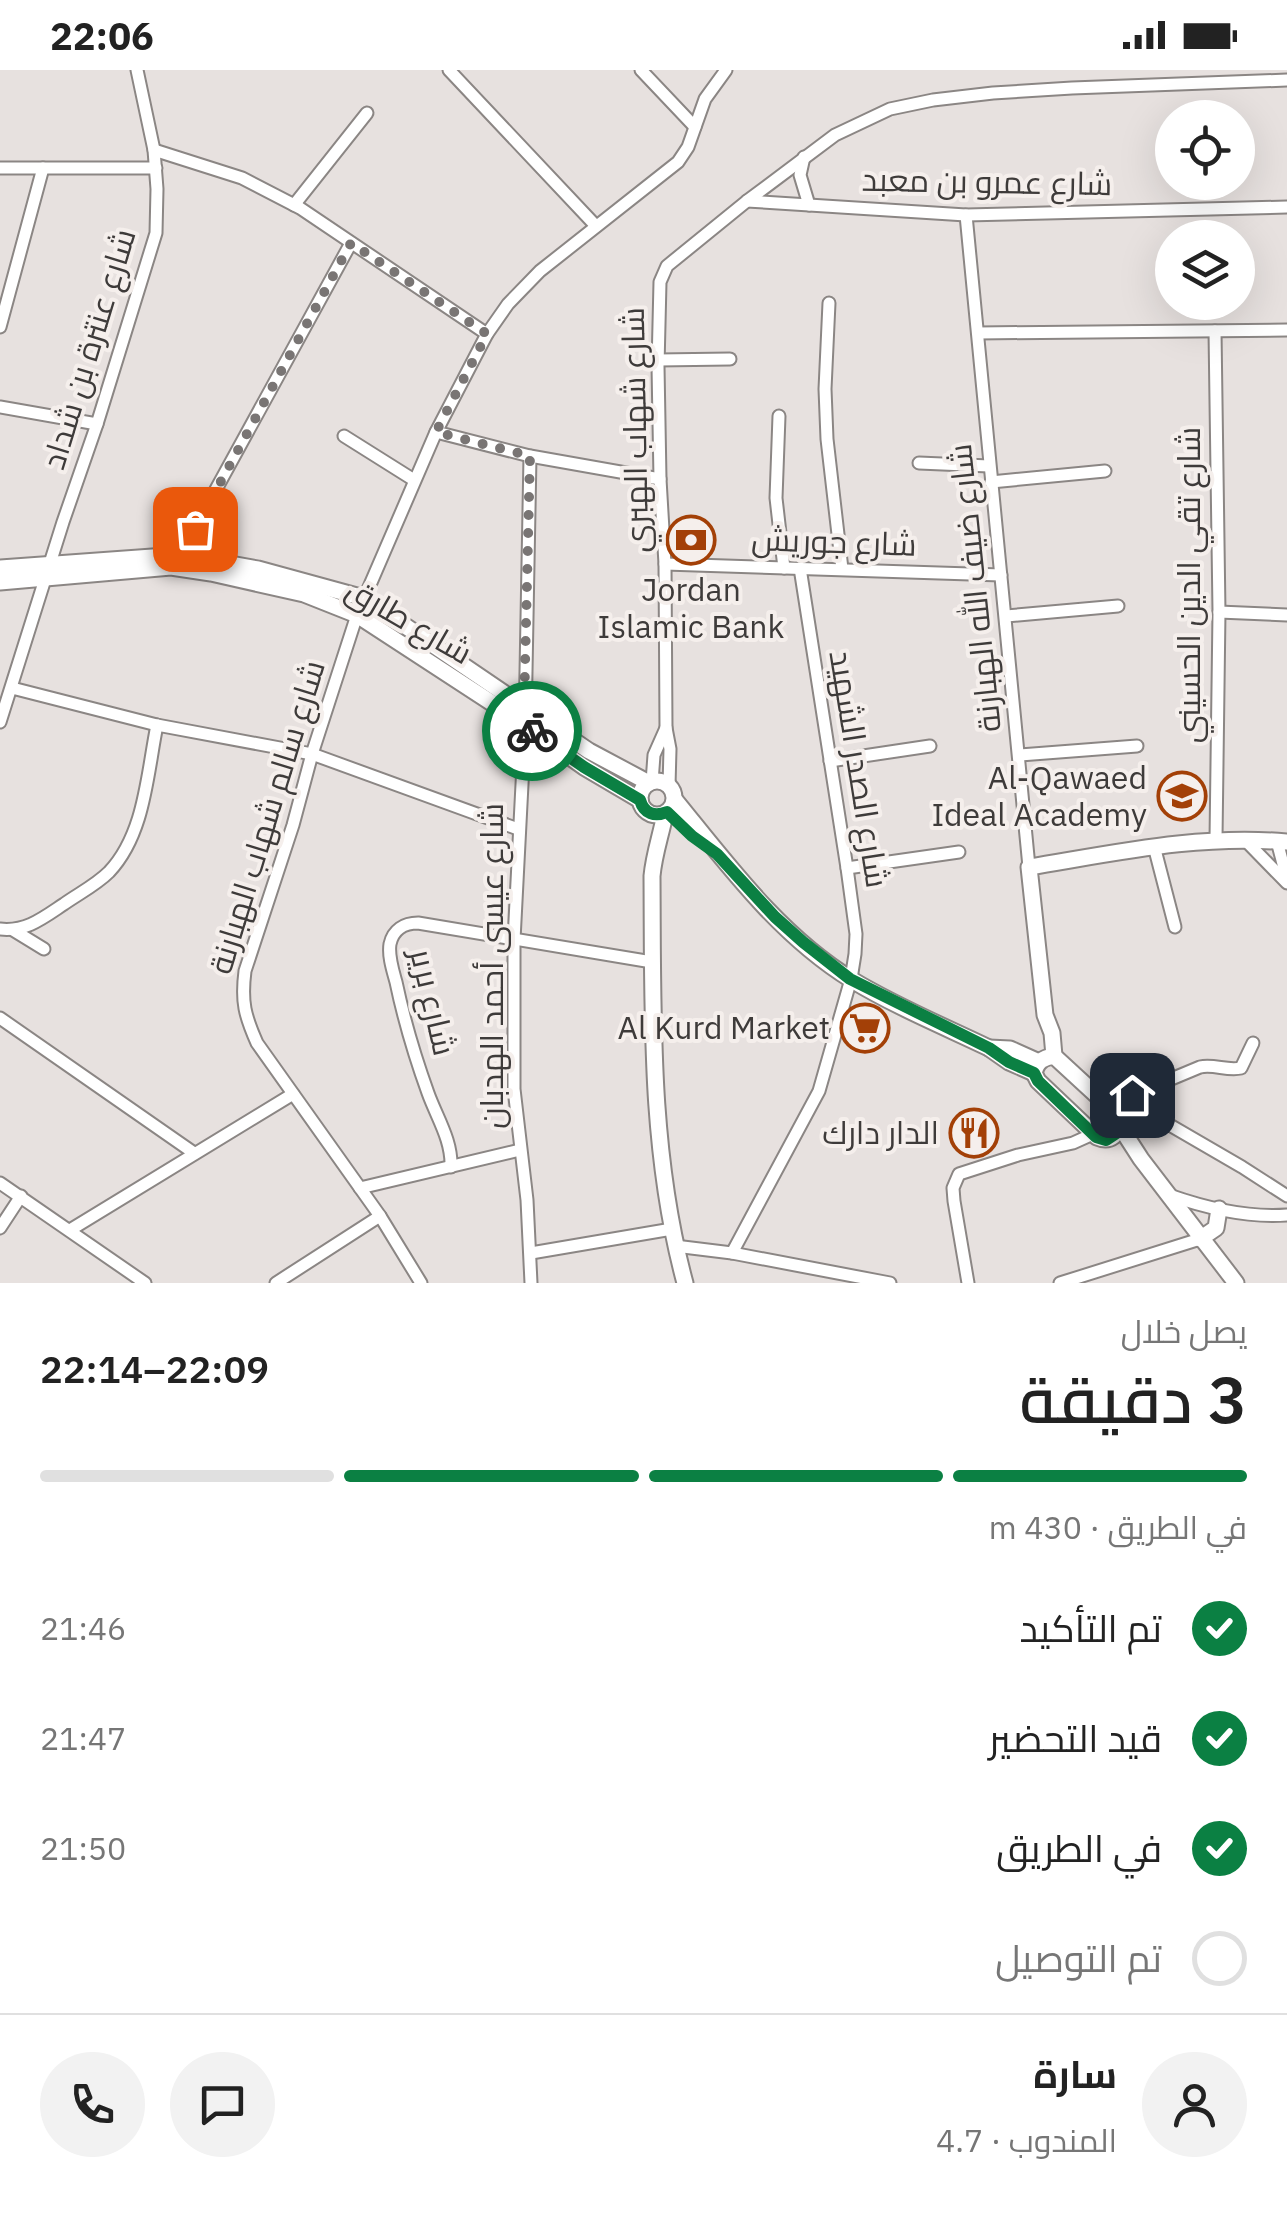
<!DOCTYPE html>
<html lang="ar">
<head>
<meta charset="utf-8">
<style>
  :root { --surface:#fff; --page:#f2f2f2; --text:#222; --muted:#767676; --line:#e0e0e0; --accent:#0b8043 }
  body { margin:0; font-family:"IBM Plex Sans",Cairo,sans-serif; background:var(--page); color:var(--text); direction:rtl; height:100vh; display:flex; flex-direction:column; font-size:38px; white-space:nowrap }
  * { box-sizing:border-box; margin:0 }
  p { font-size:32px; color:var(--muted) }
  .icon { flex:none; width:55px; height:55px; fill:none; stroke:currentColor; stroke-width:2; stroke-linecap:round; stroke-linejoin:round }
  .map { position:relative; height:1213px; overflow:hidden; direction:ltr }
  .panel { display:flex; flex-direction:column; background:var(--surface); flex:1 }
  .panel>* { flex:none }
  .buttons { position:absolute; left:1155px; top:30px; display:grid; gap:20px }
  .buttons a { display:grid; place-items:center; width:100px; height:100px; border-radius:50%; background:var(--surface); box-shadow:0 10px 40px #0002; font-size:50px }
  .pin { position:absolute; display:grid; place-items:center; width:85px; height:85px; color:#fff; margin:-42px; border-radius:20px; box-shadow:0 5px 15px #0006 }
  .courier { position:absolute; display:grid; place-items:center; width:100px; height:100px; margin:-50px; border:8px solid #0b8043; border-radius:50%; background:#fff; color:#222; box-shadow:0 2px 12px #0007 }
  .headline em { font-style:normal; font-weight:600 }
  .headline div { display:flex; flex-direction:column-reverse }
  .headline { display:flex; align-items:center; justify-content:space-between; height:170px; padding:0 40px }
  h1 { font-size:65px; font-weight:600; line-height:75px }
  .bar { display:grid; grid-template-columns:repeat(4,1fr); gap:15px 10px; align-content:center; height:120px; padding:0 40px }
  .bar i { height:12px; border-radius:8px; background:var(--line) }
  .bar .current { background:var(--accent) }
  .bar p { grid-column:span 4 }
  .line { display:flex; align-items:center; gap:25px; padding:0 40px; border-top:2px solid var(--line) }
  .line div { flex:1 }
  .round { display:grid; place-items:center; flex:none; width:105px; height:105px; border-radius:52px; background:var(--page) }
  ol { padding:0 40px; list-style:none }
  li { display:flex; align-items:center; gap:30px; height:110px }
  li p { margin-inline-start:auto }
  li .icon { padding:10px; border-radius:50%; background:var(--accent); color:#fff; stroke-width:4 }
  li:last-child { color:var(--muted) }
  li i { width:55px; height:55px; border:5px solid var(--line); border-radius:50% }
  .status { display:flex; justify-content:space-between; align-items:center; height:70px; padding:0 50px; background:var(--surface); direction:ltr }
  .status svg { height:28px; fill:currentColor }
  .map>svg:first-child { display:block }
</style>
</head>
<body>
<div class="status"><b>22:06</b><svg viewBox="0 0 49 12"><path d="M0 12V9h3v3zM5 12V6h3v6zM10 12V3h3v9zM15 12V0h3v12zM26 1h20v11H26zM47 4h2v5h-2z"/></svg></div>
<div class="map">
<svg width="1287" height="1213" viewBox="0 0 1287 1213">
  <rect width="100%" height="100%" fill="#e7e1df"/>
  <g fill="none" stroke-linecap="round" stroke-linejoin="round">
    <g stroke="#8b8684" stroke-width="15">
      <g id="minor">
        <path d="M449,0L596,156"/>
        <path d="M641,0L695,57"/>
        <path d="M154,80L242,108L300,138L487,264"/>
        <path d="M804,87L800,105L809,135"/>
        <path d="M0,98H156"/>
        <path d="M747,131L966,145L1287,137"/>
        <path d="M294,135L367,43"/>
        <path d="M966,145L1029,797"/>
        <path d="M829,233L825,319L827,369L842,499"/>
        <path d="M0,257L43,98"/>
        <path d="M1215,261L1219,542L1216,769"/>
        <path d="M978,263L1287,260"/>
        <path d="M658,290L730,289"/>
        <path d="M0,337L97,354"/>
        <path d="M779,346L776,428L784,498"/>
        <path d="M436,362L530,386L660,409"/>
        <path d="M344,366L414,410"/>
        <path d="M530,386L525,656L514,870V1019L527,1130L531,1213"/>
        <path d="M919,393L989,396"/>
        <path d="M991,412L1105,401"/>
        <path d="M180,485L351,173"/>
        <path d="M665,494L1001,505"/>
        <path d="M1219,542L1287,545"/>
        <path d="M1006,546L1118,536"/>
        <path d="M12,618L157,655L312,684L518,759"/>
        <path d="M0,652L63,452L97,354L156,163L157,119L154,80L137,0"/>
        <path d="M1020,685L1137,676"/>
        <path d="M830,691L930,676"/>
        <path d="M652,712L654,685L666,658"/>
        <path d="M669,716L670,679L666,658L665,494L660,409L658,296L660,212L667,196L747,131L835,65L890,39L933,30L993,23L1072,18L1287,10"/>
        <path d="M1244,769L1287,813"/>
        <path d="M1277,771L1287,809"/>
        <path d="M1154,776L1175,857"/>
        <path d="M847,798L959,782"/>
        <path d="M0,859C26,862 43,848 64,834C78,824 96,815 109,802C145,764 147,704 157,655"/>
        <path d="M13,860L44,879"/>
        <path d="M0,948L194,1083"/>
        <path d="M1109,1035L1200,997C1214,994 1227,1001 1241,998L1253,973"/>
        <path d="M1137,1036L1242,1097L1287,1126"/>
        <path d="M451,1097C452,1070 437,1048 428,1023C415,987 404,950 396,912C393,901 388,886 390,874C393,860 404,853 418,853L652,892"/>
        <path d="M0,1113L145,1213"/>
        <path d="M360,1118L520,1080"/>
        <path d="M1169,1125C1206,1138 1247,1148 1287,1145"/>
        <path d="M0,1158L21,1126"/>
        <path d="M70,1160L293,1024"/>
        <path d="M675,1176L732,1183L890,1213"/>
        <path d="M531,1183L672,1159"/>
        <path d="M732,1183L819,1021L851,909L855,884L856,864L847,798L800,498"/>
        <path d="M276,1213L380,1146"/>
        <path d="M421,1213L380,1146L257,973C245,946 241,932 245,901L293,755L312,684L357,545L436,362L487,264L508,234L540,201L678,92L688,77L705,29L726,0"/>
        <path d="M968,1213L954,1131L953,1118L959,1104L1018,1085L1073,1073L1093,1064"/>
        <path d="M1060,1213L1200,1169"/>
      </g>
    </g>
    <g stroke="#8b8684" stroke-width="19">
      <g id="tertiary">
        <path d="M0,498L180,485L258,499L364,528L589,681L649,713"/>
        <path d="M0,512L171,497L211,503L304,524L357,545L515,648L584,697L640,730"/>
        <circle cx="657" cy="728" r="17"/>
        <path d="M675,730C728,795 779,865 852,910C895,936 943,956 989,978L1009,992L1034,1003"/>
        <path d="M665,744C661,765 654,784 652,806C653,943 649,1080 685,1213"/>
        <path d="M989,978L1010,979L1039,992"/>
        <path d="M1054,986L1052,963L1045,945L1029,797C1115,783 1200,764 1287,772"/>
        <path d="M1054,986L1117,1044L1122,1050C1119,1064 1111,1073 1097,1067L1038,1011L1034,1003C1037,992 1042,988 1054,986Z"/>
        <path d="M1121,1058L1141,1089L1236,1213"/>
        <path d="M1200,1169L1216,1158L1219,1139"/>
      </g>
    </g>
    <use href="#minor" stroke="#fff" stroke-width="11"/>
    <use href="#tertiary" stroke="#fff" stroke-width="15"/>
  </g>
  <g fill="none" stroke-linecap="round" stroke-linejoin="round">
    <path stroke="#797574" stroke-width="10" stroke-dasharray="0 18" d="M195,459L351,173L487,264L436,362L530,386L524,638L525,656L532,661"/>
    <path stroke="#0b8043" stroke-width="12" d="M532,661L584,697L640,730C644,744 655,747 667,742L692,766L717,784L775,847L803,872L850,909L989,978L1009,992L1034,1003L1038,1011L1096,1067L1106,1070L1118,1062L1122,1050L1137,1036L1144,1022L1132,1025"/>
  </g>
  <defs>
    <g id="bank-ring" transform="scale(2.5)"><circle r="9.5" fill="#f5efec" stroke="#a34007" stroke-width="1.5"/><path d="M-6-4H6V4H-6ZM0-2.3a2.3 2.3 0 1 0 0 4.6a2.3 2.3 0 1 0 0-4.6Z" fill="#a34007"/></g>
    <g id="school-ring" transform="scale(2.5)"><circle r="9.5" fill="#f5efec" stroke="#a34007" stroke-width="1.5"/><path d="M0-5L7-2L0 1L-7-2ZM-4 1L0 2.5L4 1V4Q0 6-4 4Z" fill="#a34007"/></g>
    <g id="supermarket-ring" transform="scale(2.5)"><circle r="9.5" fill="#f5efec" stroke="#a34007" stroke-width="1.5"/><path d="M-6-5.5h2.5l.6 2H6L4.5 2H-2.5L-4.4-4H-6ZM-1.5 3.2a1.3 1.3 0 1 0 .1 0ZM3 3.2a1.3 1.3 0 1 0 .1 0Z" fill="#a34007"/></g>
    <g id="restaurant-ring" transform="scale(2.5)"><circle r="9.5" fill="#f5efec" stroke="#a34007" stroke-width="1.5"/><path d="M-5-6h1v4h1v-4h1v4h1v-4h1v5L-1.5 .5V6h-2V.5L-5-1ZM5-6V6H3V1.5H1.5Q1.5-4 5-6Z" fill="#a34007"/></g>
  </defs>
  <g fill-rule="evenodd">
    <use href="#bank-ring" x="691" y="470"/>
    <use href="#school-ring" x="1182" y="726"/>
    <use href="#supermarket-ring" x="865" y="958"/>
    <use href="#restaurant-ring" x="974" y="1063"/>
  </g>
  <g text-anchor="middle" stroke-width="8" stroke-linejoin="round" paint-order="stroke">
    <g font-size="32" fill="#3e3b3a" stroke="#f5efec">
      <text transform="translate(987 112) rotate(1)" y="11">شارع عمرو بن معبد</text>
      <text transform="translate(89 279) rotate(-73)" y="11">شارع عنترة بن شداد</text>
      <text transform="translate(635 360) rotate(-91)" y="11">شارع شهاب الهبري</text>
      <text transform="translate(834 472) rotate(2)" y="11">شارع جوريش</text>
      <text transform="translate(1189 515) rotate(-90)" y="11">شارع تقي الدين الحسيني</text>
      <text transform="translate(975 518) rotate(-96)" y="11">شارع ضيف الله الهبارنة</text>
      <text transform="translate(409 551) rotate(30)" y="11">شارع طارق</text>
      <text transform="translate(859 699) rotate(81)" y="11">شارع الصدر الشهيد</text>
      <text transform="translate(267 747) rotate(-73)" y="11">شارع سالم شهاب الهبارنة</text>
      <text transform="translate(492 896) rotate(-90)" y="11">شارع عيسى أحمد الهدبان</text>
      <text transform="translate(433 932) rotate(77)" y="11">شارع برير</text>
    </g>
    <g font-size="32" fill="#3e3b3a" stroke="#f5efec" text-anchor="end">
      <text x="691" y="531" text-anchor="middle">Jordan<tspan x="691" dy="37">Islamic Bank</tspan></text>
      <text x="1147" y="719">Al-Qawaed<tspan x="1147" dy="37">Ideal Academy</tspan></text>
      <text x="830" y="969">Al Kurd Market</text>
      <text x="939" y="1074">الدار دارك</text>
    </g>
  </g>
</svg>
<div class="buttons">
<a><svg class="icon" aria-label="locate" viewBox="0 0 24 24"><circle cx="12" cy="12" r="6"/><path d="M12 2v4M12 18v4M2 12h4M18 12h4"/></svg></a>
<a><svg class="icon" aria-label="layers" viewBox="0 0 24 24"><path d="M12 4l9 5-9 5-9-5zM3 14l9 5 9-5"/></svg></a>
</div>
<div class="pin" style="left:195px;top:459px;background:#ea580c"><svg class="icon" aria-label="bag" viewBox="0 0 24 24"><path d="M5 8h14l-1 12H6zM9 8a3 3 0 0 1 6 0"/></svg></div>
<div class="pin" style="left:1132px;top:1025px;background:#1f2937"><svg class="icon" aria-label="home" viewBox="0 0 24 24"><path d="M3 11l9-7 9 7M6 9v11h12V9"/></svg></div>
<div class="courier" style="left:532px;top:661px"><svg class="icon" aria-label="bike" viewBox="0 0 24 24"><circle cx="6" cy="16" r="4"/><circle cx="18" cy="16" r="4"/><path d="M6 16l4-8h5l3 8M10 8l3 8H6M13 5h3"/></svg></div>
</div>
<section class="panel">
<div class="headline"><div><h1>3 دقيقة</h1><p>يصل خلال</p></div><em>22:09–22:14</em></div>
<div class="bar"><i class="current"></i><i class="current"></i><i class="current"></i><i></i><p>في الطريق · 430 m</p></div>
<ol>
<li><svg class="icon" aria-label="check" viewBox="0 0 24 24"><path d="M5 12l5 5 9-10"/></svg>تم التأكيد<p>21:46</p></li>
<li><svg class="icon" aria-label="check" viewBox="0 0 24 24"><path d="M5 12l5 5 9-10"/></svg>قيد التحضير<p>21:47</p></li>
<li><svg class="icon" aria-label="check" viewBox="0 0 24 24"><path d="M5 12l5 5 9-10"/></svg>في الطريق<p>21:50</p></li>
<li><i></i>تم التوصيل</li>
</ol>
<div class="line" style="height:180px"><a class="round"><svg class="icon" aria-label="person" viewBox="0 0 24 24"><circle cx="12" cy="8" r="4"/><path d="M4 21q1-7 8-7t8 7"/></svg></a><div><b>سارة</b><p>المندوب · 4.7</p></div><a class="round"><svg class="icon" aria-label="chat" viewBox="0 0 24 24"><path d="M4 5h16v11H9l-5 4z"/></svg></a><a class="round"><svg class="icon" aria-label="phone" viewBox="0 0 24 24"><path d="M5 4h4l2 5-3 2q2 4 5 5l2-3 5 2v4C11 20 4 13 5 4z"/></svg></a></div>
</section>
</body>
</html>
